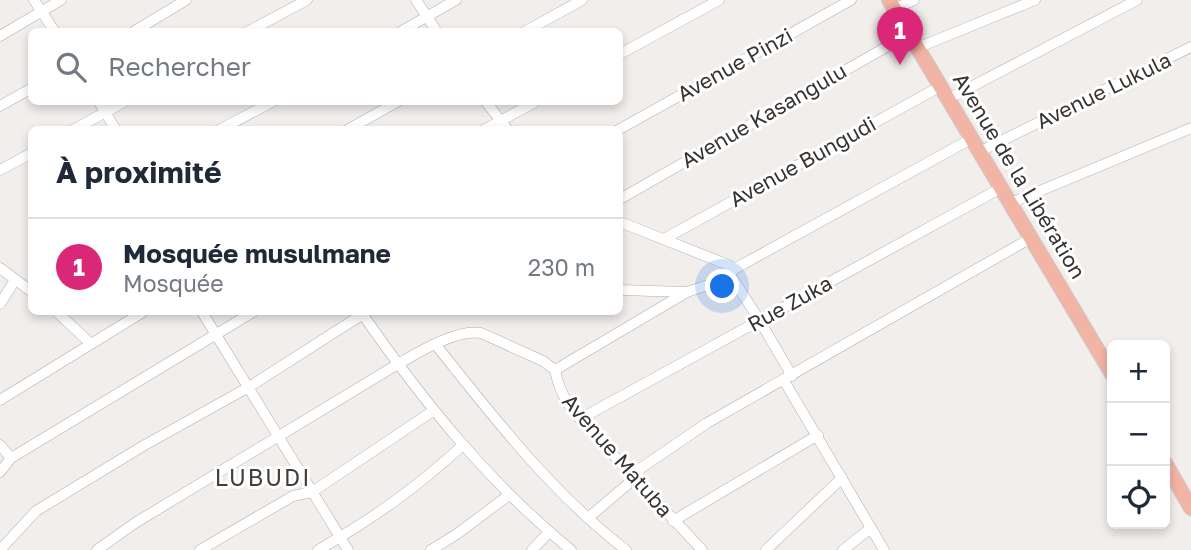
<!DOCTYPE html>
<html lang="fr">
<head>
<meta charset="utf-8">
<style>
  body { margin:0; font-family:"Golos Text",sans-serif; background:#f2f2f3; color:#1f2937 }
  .controls { position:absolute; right:21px; bottom:21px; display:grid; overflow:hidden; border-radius:10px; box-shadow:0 4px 10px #0003 }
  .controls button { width:63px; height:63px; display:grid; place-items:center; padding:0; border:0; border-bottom:2px solid #e0e1e3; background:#fff; color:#1f2937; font:35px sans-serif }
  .you { position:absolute; left:723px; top:287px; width:24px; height:24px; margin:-18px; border:5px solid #fff; border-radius:50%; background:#1a73e8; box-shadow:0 0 0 10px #1a73e833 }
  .badge { display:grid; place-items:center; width:46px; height:46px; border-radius:50%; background:#db2777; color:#fff; font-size:23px; font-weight:700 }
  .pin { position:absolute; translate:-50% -58px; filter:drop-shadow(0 2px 4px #0008) }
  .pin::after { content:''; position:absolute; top:37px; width:24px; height:21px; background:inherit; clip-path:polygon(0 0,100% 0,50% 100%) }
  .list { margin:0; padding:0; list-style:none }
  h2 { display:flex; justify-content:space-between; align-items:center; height:91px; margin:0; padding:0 28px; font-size:30px }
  h2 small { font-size:23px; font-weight:400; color:#747a83 }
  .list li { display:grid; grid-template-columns:46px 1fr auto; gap:21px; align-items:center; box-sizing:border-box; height:98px; padding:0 28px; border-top:2px solid #e0e1e3 }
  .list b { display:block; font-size:26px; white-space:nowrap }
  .list p { margin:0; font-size:23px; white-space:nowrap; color:#747a83 }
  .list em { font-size:23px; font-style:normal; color:#747a83 }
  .icon { flex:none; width:38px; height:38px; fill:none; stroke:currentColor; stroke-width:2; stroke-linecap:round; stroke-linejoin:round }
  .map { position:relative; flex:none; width:1191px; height:550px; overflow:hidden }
  .search { position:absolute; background:#fff; box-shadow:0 4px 10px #0003; left:28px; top:28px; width:595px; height:77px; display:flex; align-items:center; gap:18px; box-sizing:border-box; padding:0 24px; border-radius:10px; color:#747a83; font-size:26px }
  .panel { position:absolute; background:#fff; box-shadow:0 4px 10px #0003; left:28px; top:126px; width:595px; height:189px; border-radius:10px }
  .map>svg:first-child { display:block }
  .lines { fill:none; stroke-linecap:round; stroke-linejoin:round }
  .minor-casing { stroke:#b2aeac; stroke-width:11 }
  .highway-casing { stroke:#cbcaca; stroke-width:16 }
  .minor { stroke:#fff; stroke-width:10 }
  .highway { stroke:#f2b4a5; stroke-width:14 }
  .labels { text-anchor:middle; stroke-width:6; stroke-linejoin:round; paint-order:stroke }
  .street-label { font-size:21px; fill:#363433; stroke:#fff }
  .neighbourhood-label { font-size:23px; letter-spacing:2px; fill:#403d3b; stroke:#fff }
</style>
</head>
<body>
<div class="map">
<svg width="1191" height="550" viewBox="0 0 1191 550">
  <rect width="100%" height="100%" fill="#f2eeec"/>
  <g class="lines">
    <defs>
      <g id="minor">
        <polyline points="34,0 55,32"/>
        <polyline points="416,0 437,32"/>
        <polyline points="894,9 914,0"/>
        <polyline points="133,32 186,0"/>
        <polyline points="247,32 307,0"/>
        <polyline points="400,32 456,0"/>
        <polyline points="524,32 582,0"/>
        <polyline points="0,36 61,0"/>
        <polyline points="917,48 1035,0"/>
        <polyline points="620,54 719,0"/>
        <polyline points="948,99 1137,0"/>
        <polyline points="99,102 116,130"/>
        <polyline points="486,102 508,130"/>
        <polyline points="0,106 32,88"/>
        <polyline points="73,130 124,102"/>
        <polyline points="219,130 272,102"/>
        <polyline points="347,130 397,102"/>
        <polyline points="484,130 535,102"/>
        <polyline points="618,130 851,0"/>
        <polyline points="979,152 1191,47"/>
        <polyline points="0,170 32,153"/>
        <polyline points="620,199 909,34"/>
        <polyline points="1011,203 1191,128"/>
        <polyline points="620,222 736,268"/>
        <polyline points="664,239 941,86"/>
        <polyline points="0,268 32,292"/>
        <polyline points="729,273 760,321 792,376"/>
        <polyline points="620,290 686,292"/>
        <polyline points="0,304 15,280"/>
        <polyline points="57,312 90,343"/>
        <polyline points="202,312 348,550"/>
        <path d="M361,312C422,400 488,482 571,550"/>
        <path d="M436,345C493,417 553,494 626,550"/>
        <polyline points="555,370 687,292 717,282 736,268 971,139"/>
        <polyline points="783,379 884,550"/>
        <polyline points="0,400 143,312"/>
        <polyline points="580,419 1001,188"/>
        <polyline points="0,445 11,458"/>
        <polyline points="0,472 11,458 253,312"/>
        <polyline points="588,518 635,478 641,468 707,423 1031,238"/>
        <polyline points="673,521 818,435"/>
        <polyline points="0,550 36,511 143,446 249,387 363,314"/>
        <path d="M97,550L135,523L398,364C419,352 456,329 481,333L543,361L555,370C559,390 566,403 580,419L702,550"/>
        <polyline points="200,550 293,496 312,492 433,411"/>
        <path d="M318,550C374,518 416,488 463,445"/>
        <polyline points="431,550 457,534 509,495"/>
        <polyline points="532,550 549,532"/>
        <polyline points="766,550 842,478"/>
        <polyline points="843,550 871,528"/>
      </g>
      <g id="highway">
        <polyline points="889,0 1112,374"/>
        <polyline points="1165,463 1191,508"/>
      </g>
    </defs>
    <!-- minor casing -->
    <use href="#minor" class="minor-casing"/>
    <!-- highway casing -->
    <use href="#highway" class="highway-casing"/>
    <!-- minor -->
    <use href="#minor" class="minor"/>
    <!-- highway -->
    <use href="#highway" class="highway"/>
  </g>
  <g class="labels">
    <!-- street labels -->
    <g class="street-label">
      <text transform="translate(735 65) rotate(-29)" y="7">Avenue Pinzi</text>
      <text transform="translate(1104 91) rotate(-26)" y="7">Avenue Lukula</text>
      <text transform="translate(764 116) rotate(-30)" y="7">Avenue Kasangulu</text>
      <text transform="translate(803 162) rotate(-29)" y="7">Avenue Bungudi</text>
      <text transform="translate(1019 176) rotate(59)" y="7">Avenue de la Libération</text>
      <text transform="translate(790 304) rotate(-29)" y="7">Rue Zuka</text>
      <text transform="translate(617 456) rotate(49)" y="7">Avenue Matuba</text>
    </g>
    <!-- neighbourhood labels -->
    <g class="neighbourhood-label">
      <text x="263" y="486">LUBUDI</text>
    </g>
  </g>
</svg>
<div class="controls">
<button>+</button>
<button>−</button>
<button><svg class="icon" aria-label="locate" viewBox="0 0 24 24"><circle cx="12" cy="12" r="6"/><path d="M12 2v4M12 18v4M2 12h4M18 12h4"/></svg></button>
</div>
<div class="you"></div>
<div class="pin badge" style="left:900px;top:65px">1</div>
<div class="search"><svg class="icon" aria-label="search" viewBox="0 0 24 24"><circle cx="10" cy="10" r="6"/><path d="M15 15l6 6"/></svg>Rechercher</div>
<section class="panel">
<h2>À proximité<small></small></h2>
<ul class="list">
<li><span class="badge">1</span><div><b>Mosquée musulmane</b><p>Mosquée</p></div><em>230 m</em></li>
</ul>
</section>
</div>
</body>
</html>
